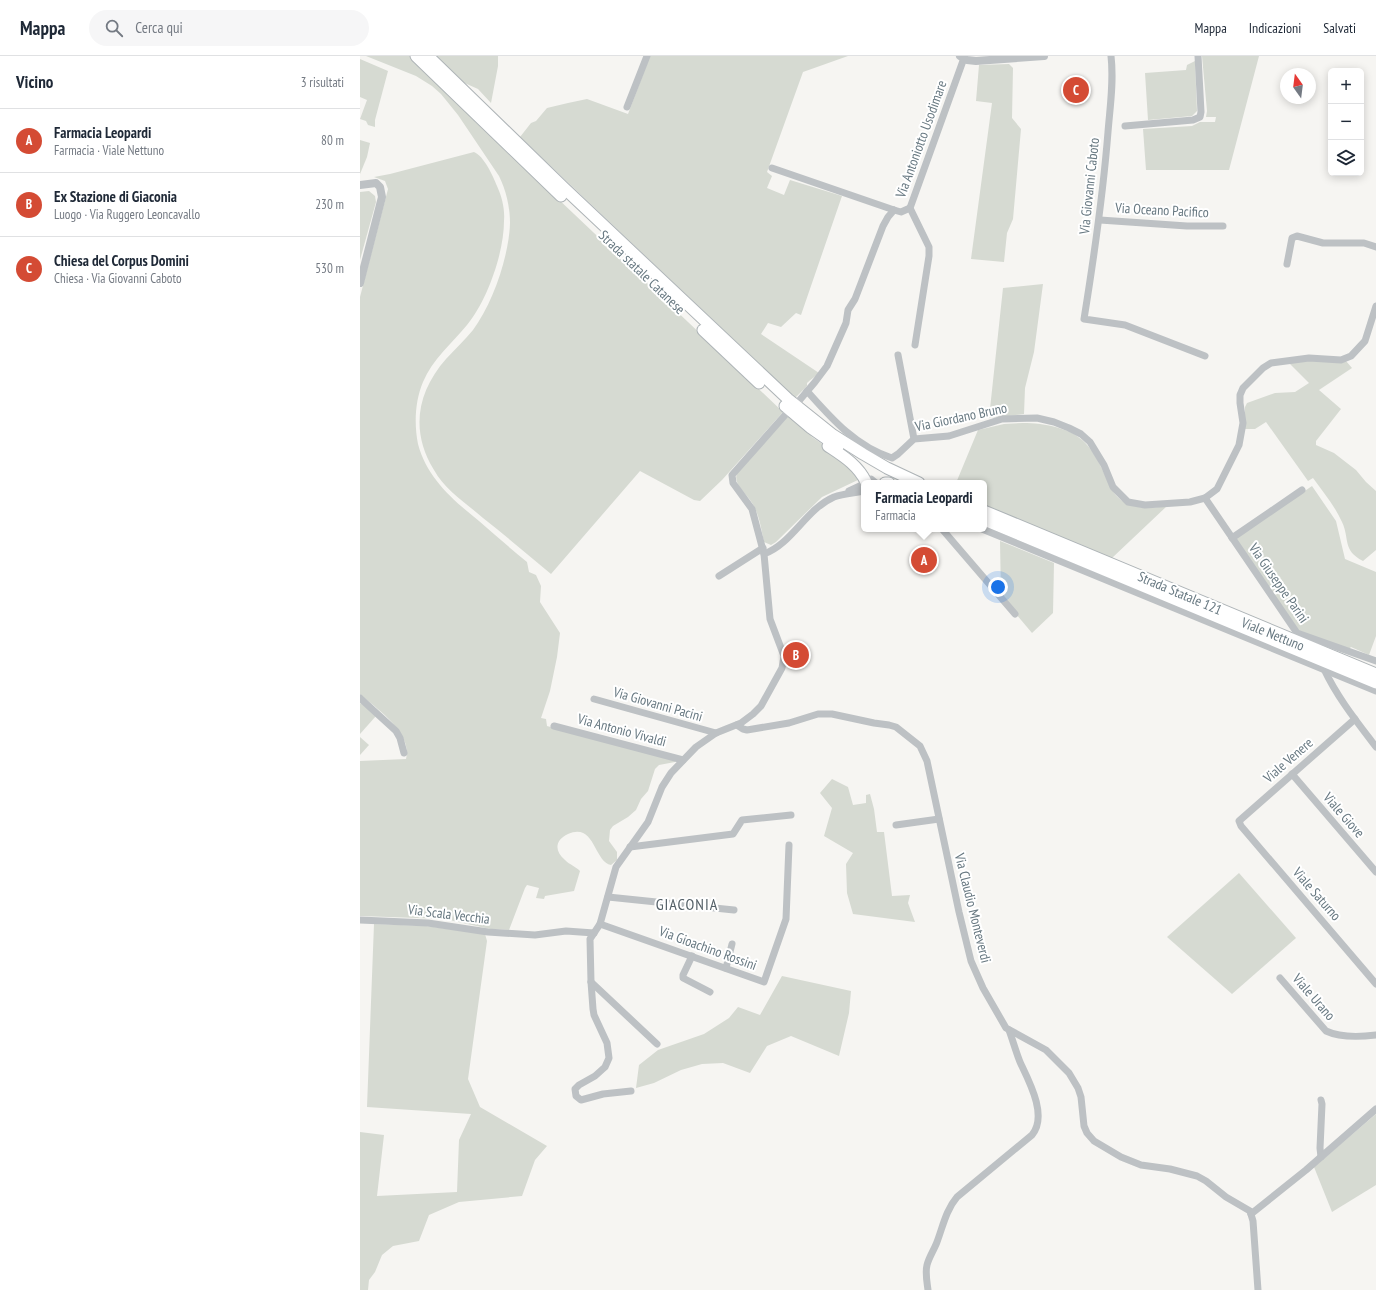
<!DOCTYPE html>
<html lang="it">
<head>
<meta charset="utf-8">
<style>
  body { margin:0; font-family:"PT Sans Narrow",sans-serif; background:#f6f6f7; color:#1f2937 }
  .controls { position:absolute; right:12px; top:12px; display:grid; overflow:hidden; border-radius:6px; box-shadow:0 2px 10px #0003 }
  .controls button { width:36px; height:36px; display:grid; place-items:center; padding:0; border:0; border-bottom:1px solid #e0e1e3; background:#fff; color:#1f2937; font:20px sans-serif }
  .compass { position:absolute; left:920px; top:12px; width:36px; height:36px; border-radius:50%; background:#fff; box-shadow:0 2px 10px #0003; rotate:346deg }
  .you { position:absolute; left:638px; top:531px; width:14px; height:14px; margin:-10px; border:3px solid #fff; border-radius:50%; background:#1a73e8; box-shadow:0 0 0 6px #1a73e833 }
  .badge { display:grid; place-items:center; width:26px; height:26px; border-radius:50%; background:#d44b34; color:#fff; font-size:13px; font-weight:700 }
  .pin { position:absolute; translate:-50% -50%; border:2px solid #fff; box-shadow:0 1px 4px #0006 }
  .popup { position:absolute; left:501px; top:424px; width:126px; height:52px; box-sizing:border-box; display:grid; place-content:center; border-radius:6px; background:#fff; filter:drop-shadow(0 1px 3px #0005); font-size:13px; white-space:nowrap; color:#747a83 }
  .popup b { font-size:15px; color:#1f2937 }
  .popup::after { content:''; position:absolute; left:50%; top:100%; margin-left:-8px; border:8px solid transparent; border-top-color:#fff }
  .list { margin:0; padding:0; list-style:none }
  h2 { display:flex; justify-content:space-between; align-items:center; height:52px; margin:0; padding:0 16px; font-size:17px }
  h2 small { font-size:13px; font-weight:400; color:#747a83 }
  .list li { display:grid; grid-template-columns:26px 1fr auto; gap:12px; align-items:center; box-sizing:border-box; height:64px; padding:0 16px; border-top:1px solid #e0e1e3 }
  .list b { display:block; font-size:15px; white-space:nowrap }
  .list p { margin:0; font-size:13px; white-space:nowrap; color:#747a83 }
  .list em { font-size:13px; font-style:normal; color:#747a83 }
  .icon { flex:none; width:22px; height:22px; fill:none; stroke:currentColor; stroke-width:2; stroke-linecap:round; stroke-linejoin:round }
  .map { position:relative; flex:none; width:1016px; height:1234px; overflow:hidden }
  header { display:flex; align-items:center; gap:24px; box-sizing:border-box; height:56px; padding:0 20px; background:#fff; border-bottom:1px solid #e0e1e3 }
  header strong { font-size:19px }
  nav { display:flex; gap:22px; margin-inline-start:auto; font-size:14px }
  .search { width:280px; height:36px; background:#f6f6f7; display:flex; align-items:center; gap:10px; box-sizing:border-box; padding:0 14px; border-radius:22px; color:#747a83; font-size:15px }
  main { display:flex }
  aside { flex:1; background:#fff }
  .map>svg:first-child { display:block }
  .green { fill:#d6dad2 }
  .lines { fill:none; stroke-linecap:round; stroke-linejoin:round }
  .primary-casing { stroke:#aeb4b7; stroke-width:13 }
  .minor { stroke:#bdc1c4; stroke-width:7 }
  .tertiary { stroke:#bdc1c4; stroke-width:8 }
  .primary { stroke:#fff; stroke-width:11 }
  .labels { text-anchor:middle; stroke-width:4; stroke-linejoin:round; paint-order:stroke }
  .street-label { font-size:14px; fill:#677881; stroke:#fff }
  .quarter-label { font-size:16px; letter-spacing:1px; fill:#546067; stroke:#fff }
</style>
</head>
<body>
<header>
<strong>Mappa</strong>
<div class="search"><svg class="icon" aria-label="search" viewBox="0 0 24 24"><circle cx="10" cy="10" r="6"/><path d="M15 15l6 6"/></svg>Cerca qui</div>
<nav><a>Mappa</a><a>Indicazioni</a><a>Salvati</a></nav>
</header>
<main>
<aside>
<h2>Vicino<small>3 risultati</small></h2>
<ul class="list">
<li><span class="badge">A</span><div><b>Farmacia Leopardi</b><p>Farmacia · Viale Nettuno</p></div><em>80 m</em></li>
<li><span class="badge">B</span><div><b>Ex Stazione di Giaconia</b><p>Luogo · Via Ruggero Leoncavallo</p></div><em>230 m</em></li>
<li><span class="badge">C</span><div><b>Chiesa del Corpus Domini</b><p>Chiesa · Via Giovanni Caboto</p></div><em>530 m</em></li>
</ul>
</aside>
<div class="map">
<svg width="1016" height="1234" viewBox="0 0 1016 1234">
  <rect width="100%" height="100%" fill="#f6f5f2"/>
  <!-- green -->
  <g class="green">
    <path d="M6,0H51L195,140L423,356L362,424L340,445L334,444L280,415L191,518C168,499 146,480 123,462C106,447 85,434 74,414C50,375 57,336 86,303C95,293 105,284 113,274C133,247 149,200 150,167C150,151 146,134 139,120L98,59L81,38L72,30L56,20Z"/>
    <polygon points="75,0 138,0 138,10 131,47 118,33 100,25"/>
    <path d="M290,0H488L443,16L407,116L412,120L407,132L424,139L430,124L482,140L441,259L436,257L421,271L408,267L401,278L459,317C455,321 451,323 447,327V330L435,342L160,81L171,67L176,65L187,52L208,47L227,43L268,58Z"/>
    <polygon points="842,0 899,0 869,114 786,114 783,73 832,70 840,66 855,66 856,61 846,61 847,55"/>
    <polygon points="0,3 28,15 15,64 15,71 8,69 6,65 0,63 7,44 0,41"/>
    <polygon points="835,5 837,55 832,60 788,64 785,17 826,14 827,9"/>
    <polygon points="649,8 653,12 652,62 661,73 653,163 647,177 644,206 611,203 632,47 616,45 619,9"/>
    <polygon points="0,84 10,87 7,101 0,118"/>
    <path d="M114,96C124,100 133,120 137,130C142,141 145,153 144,165C144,197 127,245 107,269C92,287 72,304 63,326C55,345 54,368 58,388C67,422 93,444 119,465C135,479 151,493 167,506L169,516L176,519L181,530L180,546L200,577L197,601L190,635L181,662L186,663L187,670L316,705L315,706L299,709L295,713L288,735L281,743L276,754L268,761L253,770L250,774L249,785L257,796V804L251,809C234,806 235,766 208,778C195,784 194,795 205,804C210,809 215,810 220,815L214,835L185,840L184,843L176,842L179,832L167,829L165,832L149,874L130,873L85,863L0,860V705L46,703C53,677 17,653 0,638V241L28,133L25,125L14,121L30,118Z"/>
    <polygon points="9,135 15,140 16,146 0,204 0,136"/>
    <polygon points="683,228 674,296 665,332 664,358 629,362 643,232"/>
    <path d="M948,305H986L992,312L959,334L981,353L956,385V389L974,397L996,414L1006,426L1016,435V494L1003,505C982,494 990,483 982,466C975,450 963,436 953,422L948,425L906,366L895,373H885V351L887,347L915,337L935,336L949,327L928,306Z"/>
    <path d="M428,360L445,371L452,381L487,405L500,423L462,441L416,486L411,489L404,486C401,472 399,456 390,444C385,436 373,428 377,417Z"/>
    <path d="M663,367C684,367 714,372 728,390C733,396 738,404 741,411C751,430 753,447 779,451C788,453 798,451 807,450L752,502L624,450V427H596L618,374L644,368Z"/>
    <polygon points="952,430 976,465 985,503 1016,516 1016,580 1009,599 991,591 989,593 940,576 876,484 878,481"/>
    <polygon points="640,485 694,507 693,557 672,577 641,540"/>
    <polygon points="1,647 16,660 0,678 0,648"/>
    <polygon points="0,681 9,689 0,699"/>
    <polygon points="472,723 488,731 493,749 506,747 506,739 510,738 514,753 517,776 524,776 532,840 550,839 548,847 555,866 493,858 487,837 486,808 493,797 464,780 472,752 460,737"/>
    <polygon points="879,817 936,882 872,938 807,881"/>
    <polygon points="14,868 66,870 125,878 127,885 108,1023 120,1051 187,1090 175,1104 162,1140 99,1146 69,1159 59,1185 33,1190 22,1199 15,1216 9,1224 8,1234 0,1234 0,1076 24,1079 17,1140 97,1136 99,1084 111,1058 7,1051"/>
    <polygon points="422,920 491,935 489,957 479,1000 431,980 407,990 390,1017 363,1007 342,1008 321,1014 294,1027 276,1032 279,1009 298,994 344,978 369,962 378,951 400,959"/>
    <polygon points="1016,1058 1016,1129 972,1156 954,1111"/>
  </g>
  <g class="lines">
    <defs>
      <g id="primary">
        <polyline points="56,0 201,140"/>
        <polyline points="68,0 204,132 428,343 473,379 503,398 527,412 559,427"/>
        <polyline points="343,274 399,327"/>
        <polyline points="425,350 451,372 478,391"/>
        <path d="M468,390C483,400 498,409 506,426"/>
        <polyline points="525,427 529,427"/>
        <polyline points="624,455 1016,618"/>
        <polyline points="624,464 1016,627"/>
      </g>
    </defs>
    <!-- primary casing -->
    <use href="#primary" class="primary-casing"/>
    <!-- minor -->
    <g class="minor">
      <path d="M751,0C754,25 750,51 748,76C743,139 734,201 724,263L765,269L845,300"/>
      <polyline points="267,51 287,0"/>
      <polyline points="765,70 833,64 840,61 841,56 838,0"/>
      <polyline points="412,112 534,154 541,156 550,152"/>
      <polyline points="740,164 827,170 863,170"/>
      <polyline points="927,208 932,182 937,180 963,187 1004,187 1016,191"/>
      <polyline points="555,289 569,200 569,191 550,152 604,2"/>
      <polyline points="538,299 554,383"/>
      <path d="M447,335C471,362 496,391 532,402L538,398L554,383L589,380L642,363L677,362L694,366L709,372L721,378L730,386L744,409L753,431L768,446L785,449L830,446L845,442L857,433L879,389L883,367L880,347V339L883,332L903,312L911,307L949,302L981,304L991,300L1005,285L1016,250"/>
      <polyline points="438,346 455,326 467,310 486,267 488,254 495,243 523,170 528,161 534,154"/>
      <polyline points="506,427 508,424 511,423 516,427"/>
      <polyline points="489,435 504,428"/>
      <polyline points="845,442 937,577 1016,605"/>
      <polyline points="582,473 655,558"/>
      <polyline points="622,473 1016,635"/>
      <polyline points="872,482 942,434"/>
      <polyline points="404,498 392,453 373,427 372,419 426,358"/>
      <polyline points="359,520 403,492"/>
      <path d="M964,613C977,641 997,666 1016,691"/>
      <polyline points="0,642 36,675 40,682 44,697"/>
      <polyline points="234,643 356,677"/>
      <polyline points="995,663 879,765 881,770 1016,928"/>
      <polyline points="377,669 383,673 387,674 429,667 458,658 472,658 514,667 529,669 536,671 560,690 567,705 599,856 611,905 623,932 646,972 686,994 709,1017 718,1032 721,1041 724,1070 727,1077 734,1085 761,1101 781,1109 810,1113 837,1120 846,1125 866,1141 890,1155 893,1165 898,1234"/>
      <polyline points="194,670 323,704"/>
      <polyline points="932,718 1016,816"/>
      <polyline points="536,769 579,763"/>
      <polyline points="270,791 373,778 382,764 431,759"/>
      <polyline points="248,841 374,854"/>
      <polyline points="0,864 68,867 128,876 175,879 206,875 234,877"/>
      <polyline points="240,868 404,926 426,863 429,789"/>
      <polyline points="332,900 323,919 323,922 350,936"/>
      <polyline points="366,912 372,888"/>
      <path d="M920,922L966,975C981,982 1000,981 1016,979"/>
      <polyline points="231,926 297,988"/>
      <path d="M271,1035L243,1038L221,1044L216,1040L215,1033L219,1029L235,1020L245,1011L249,1002L247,987L234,959L233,953L231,926L230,883L240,868L256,811L288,766L302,731L311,717L336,691L356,677L381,667L393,658L401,650L422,612L424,600L410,563L404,498C432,488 446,453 474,441C483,438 494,437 504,435"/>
      <polyline points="961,1044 962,1048 960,1092 961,1101"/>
      <polyline points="891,1158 946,1114 1016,1053"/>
      <path d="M568,1234C567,1226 565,1217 567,1209C569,1201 574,1194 577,1186C583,1170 586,1154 597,1141L672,1079C688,1060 669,1025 660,1006C656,996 653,985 649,974"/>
    </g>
    <!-- tertiary -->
    <g class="tertiary">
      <polyline points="600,0 607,4 616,5 684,0"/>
      <polyline points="0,129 16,127 20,131 22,141 0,227"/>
    </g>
    <!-- primary -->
    <use href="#primary" class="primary"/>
  </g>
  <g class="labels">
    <!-- street labels -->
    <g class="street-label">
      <text transform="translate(561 83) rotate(-70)" y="5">Via Antoniotto Usodimare</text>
      <text transform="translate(729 130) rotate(-84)" y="5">Via Giovanni Caboto</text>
      <text transform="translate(802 154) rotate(3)" y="5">Via Oceano Pacifico</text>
      <text transform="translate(282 216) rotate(44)" y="5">Strada statale Catanese</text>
      <text transform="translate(601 361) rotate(-12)" y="5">Via Giordano Bruno</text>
      <text transform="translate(919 527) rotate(55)" y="5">Via Giuseppe Parini</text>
      <text transform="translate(820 537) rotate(23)" y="5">Strada Statale 121</text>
      <text transform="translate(913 578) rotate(22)" y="5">Viale Nettuno</text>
      <text transform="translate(298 648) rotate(16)" y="5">Via Giovanni Pacini</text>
      <text transform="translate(262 674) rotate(15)" y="5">Via Antonio Vivaldi</text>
      <text transform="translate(928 704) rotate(-41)" y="5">Viale Venere</text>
      <text transform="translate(984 759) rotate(49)" y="5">Viale Giove</text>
      <text transform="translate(957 838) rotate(49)" y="5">Viale Saturno</text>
      <text transform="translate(613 852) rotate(76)" y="5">Via Claudio Monteverdi</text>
      <text transform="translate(89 858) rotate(7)" y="5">Via Scala Vecchia</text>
      <text transform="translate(348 892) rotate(20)" y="5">Via Gioachino Rossini</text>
      <text transform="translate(954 941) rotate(49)" y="5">Viale Urano</text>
    </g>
    <!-- quarter labels -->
    <g class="quarter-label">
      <text x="327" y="854">GIACONIA</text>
    </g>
  </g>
</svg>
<div class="controls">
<button>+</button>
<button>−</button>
<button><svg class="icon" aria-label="layers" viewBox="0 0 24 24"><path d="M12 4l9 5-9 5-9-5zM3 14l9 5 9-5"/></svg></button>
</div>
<svg class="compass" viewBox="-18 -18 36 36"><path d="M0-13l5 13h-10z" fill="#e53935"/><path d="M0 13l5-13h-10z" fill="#747a83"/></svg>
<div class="you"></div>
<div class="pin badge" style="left:564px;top:504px">A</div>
<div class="popup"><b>Farmacia Leopardi</b>Farmacia</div>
<div class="pin badge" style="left:436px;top:599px">B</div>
<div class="pin badge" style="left:716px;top:34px">C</div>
</div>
</main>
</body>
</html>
